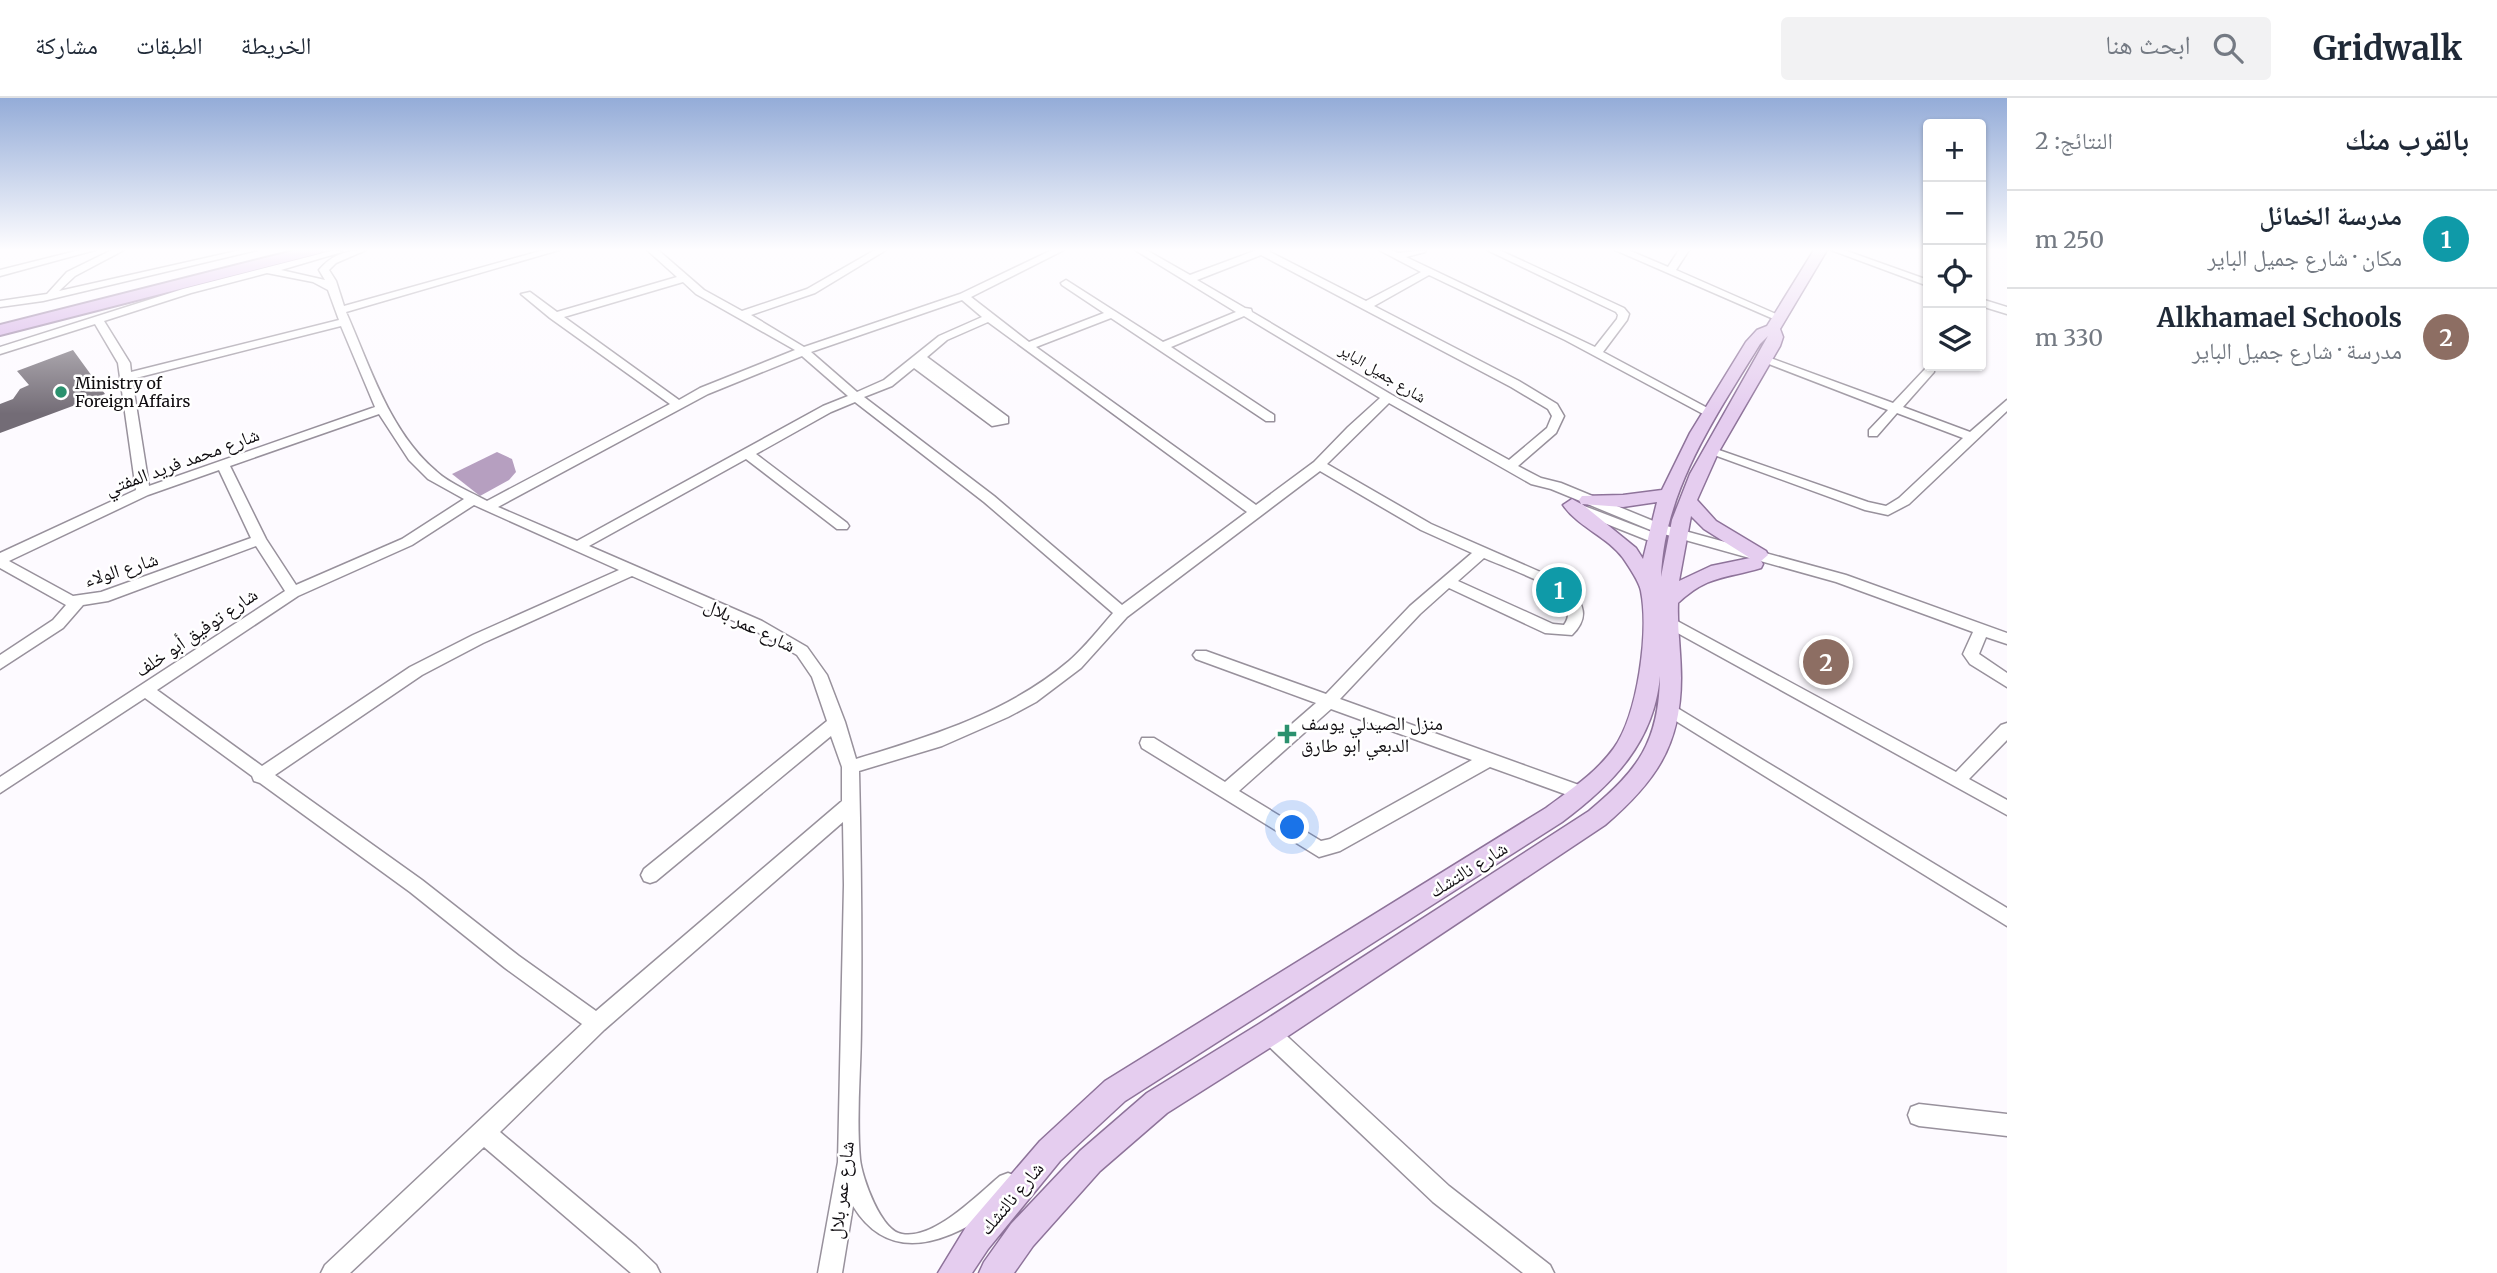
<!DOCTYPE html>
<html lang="ar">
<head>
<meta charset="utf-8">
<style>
  body { margin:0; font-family:Merriweather,"Noto Naskh Arabic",serif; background:#f2f2f3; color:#1f2937; direction:rtl }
  .controls { position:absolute; right:21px; top:21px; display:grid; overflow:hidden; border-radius:7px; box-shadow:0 2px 5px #0004 }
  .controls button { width:63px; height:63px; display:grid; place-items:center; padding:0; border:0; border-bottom:2px solid #e0e1e3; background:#fff; color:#1f2937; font:35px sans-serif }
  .you { position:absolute; left:1293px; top:730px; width:24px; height:24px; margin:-18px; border:5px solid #fff; border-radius:50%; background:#1a73e8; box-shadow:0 0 0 10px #1a73e833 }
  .badge { display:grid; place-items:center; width:46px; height:46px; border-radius:50%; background:#0b8043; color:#fff; font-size:23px; font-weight:700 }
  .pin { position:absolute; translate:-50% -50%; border:4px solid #fff; box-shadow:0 2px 7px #0006 }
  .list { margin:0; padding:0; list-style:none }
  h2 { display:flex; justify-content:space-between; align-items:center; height:91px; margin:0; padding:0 28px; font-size:30px }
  h2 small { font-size:23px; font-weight:400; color:#747a83 }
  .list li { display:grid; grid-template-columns:46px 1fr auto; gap:21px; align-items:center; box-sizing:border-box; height:98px; padding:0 28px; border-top:2px solid #e0e1e3 }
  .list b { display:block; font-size:26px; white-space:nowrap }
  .list p { margin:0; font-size:23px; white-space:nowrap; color:#747a83 }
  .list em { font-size:23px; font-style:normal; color:#747a83 }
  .icon { flex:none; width:38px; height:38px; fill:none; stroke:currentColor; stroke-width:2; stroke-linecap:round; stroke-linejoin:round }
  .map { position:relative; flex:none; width:2007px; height:1175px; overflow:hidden; direction:ltr }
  header { display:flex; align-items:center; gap:42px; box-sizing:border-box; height:98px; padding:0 35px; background:#fff; border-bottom:2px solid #e0e1e3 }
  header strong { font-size:33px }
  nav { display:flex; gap:38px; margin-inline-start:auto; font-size:24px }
  .search { width:490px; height:63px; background:#f2f2f3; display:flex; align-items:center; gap:18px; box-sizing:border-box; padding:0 24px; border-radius:7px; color:#747a83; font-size:26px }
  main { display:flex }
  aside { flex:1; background:#fff }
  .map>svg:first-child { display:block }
  .water { fill:#b69fc0 }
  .building { fill:#736c76 }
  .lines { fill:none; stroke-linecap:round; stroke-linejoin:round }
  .minor-casing { stroke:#98919c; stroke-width:3 }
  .major-casing { stroke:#8e739a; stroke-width:3 }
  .highway-casing { stroke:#8e739a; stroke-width:4 }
  .minor { fill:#fff; fill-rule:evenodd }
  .major { fill:#e5cdef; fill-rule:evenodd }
  .highway { fill:#d3abe5; fill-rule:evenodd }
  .poi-dot { fill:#2b916e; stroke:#fff; stroke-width:2.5 }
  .labels { text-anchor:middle; stroke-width:5; stroke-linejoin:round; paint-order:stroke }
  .far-street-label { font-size:16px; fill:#0f0c10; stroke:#fff }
  .far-poi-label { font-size:16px; fill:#0f0c10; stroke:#fff; text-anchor:start }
  .street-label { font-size:19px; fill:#0f0c10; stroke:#fff }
  .poi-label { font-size:19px; fill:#0f0c10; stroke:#fff; text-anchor:start }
</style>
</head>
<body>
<header>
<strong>Gridwalk</strong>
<div class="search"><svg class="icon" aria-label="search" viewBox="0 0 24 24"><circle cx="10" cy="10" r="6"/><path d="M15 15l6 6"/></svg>ابحث هنا</div>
<nav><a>الخريطة</a><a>الطبقات</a><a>مشاركة</a></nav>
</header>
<main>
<aside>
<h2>بالقرب منك<small>النتائج: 2</small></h2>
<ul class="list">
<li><span class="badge" style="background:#0f9aa8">1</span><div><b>مدرسة الخمائل</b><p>مكان · شارع جميل الباير</p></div><em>250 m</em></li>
<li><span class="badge" style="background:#8d6e63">2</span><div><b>Alkhamael Schools</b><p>مدرسة · شارع جميل الباير</p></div><em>330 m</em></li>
</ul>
</aside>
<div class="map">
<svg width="2007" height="1175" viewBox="0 0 2007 1175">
  <rect width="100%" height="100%" fill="#fdfaff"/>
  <!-- water -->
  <polygon class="water" points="497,354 512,361 516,374 509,382 480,398 452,376"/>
  <!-- building -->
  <polygon class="building" points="73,252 105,296 0,335 0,306 13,301 20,291 29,287 17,273"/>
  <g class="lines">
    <defs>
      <g id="minor">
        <polygon points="80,152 95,152 0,178 0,172"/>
        <polygon points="112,152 124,152 75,178 59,193 241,152 257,152 43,203 0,209 0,203 47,196 67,174"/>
        <path d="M335,152L342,154L281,172L325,182L319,172C331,157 347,152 366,152L336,165L329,172L336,183L344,208L544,152H559L346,214C370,268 389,333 436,373C450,386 471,394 487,403L670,306L550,220L521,196L530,194L557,214L677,179L647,152H658L704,192L742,213L807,191L875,152H886L815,195L751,217L804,249L960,196L1052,152H1064L971,199L1029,244L1104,215L1062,187L1061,185L1066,182L1163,244L1236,214L1135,152H1146L1190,177L1257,152H1271L1270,154L1366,203L1421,174L1379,152H1391L1398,155L1426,152L1425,154L1406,159L1595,249L1617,221L1618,217L1616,214L1487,152H1499L1624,210L1629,216L1627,222L1603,254L1715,314L1709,318L1705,317L1565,242L1429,177L1374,208L1519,283L1557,306L1564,318L1556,335L1518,368L1541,380L1561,385L1663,427L1846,477L2007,535V546L1986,539L1979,556L2007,575V589L1970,566L1963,556L1973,534L1836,484L1653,433L1551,391L1531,386L1389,305L1327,366L1431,426L1570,487C1582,506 1591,518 1572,537L1545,535L1449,490L1420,516L1340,601L1590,691L1593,696L1590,701L1584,703L1490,669L1340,753L1319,759L1142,650L1140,645L1142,640H1154L1225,684L1316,605L1196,561L1193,557L1196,553H1206L1326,596L1410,508L1472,455L1421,432L1320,373L1127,519L1081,570L1036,604L1008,619L942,648L859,673C861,758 862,843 861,928C861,972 856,1017 860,1061C862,1080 881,1133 902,1136C934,1142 977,1097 1000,1078L1008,1075L1016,1078L1019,1086L1016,1094C963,1139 894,1175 853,1108L842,1175H818L838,1064L844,787L843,724L604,932L500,1034L636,1148L656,1167L660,1175H631L484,1049L350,1175H321L325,1167L582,926L505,870L410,794L260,685L254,683L252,678L145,600L0,695V679L285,493L256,448L108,503L83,507L63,530L0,571V557L53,522L66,507L0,470V455L136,392L118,265L95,226L0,256V249L183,191ZM1261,157L1511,289L1548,311L1552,318L1547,330L1509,362L1392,297L1252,214L1251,211L1245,210L1197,182ZM267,175L313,184L328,192L339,222L131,274L130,265L104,223L191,195ZM683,184L696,196L795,252L700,290L679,302L564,219ZM962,202L982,219L939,238L884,282L857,294L811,254ZM1244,218L1380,300L1348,329L1314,364L1256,407L1036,249L1111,220L1266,323H1274V317L1171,249ZM988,224L1247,414L1122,507L994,398L864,299L892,288L914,270L992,328L1008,325V319L927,259L947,242ZM341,228L375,309L149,388L132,281ZM802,258L848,298L823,308L577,443L498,409L708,296ZM855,304L984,404L1113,515C1099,531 1085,549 1069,563C1008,615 931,638 856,661L845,624L827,577L807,549L762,523L589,448L746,361L837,431H847L849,428L847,425L756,356L831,314ZM379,316L409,362L428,381L464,401L402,441L296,487L266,441L230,368ZM219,372L251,440L101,494L73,498L9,463L148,397ZM474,407L619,472L473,537L410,569L262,668L157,592L298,498L412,447ZM1484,460C1500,467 1552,486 1561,496C1569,505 1571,518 1564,527L1553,526L1458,483ZM632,478L752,531L797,557L812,579L827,623L644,771L641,777L644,783L650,785L656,783L831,638L842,669V703L596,913L519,858L422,782L275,677L422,577L483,545ZM1331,611L1472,662L1330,741L1321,743L1239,693Z"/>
        <polygon points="1615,152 1628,152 1668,169 1679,152 1689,152 1676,172 1785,220 1776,222"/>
        <polygon points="1831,152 1844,152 1928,182 1928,188"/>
        <polygon points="1981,201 2007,209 2007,216 1981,208"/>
        <polygon points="1765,258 1893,305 1926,270 1934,270 1934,274 1903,309 1970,334 2007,302 2007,313 1909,406 1888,417 1865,412 1706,354 1712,350 1716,351 1868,404 1886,408 1899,400 1963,340 1897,315 1877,338 1869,338 1869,332 1888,312 1761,263 1759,261"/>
        <polygon points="1579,406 1657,436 1659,439 1657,442 1647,442 1574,413 1572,410"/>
        <polygon points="1668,518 1956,674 2001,627 2007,625 2007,642 1969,681 2007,702 2007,717 1663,527 1661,523 1663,519"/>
        <polygon points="1669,605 2007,810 2007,828 1663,615 1661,611 1663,607"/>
        <polygon points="1269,925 1276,928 1449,1088 1550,1167 1554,1175 1523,1175 1433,1104 1262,942 1259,935 1262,928"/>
        <polygon points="1919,1006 2007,1016 2007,1038 1919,1028 1911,1025 1908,1017 1911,1009"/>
      </g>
      <path id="major" d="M1814,152H1827L1780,231L1783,239L1780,248L1718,355L1697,402L1716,423L1766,453L1768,457L1761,463L1763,466L1761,470C1724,481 1708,477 1678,505C1677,530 1681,555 1681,580C1681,648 1655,684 1605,727L1279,944L1167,1015L1100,1073L1033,1148L1014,1175H979L984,1164L1011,1126L1080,1053L1147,995L1259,926L1589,713C1638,672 1659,644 1660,578C1654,644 1613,686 1562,724L1125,1003L1060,1063L988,1151L972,1175H938L966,1129L1040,1043L1105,983L1546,710C1570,692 1596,675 1614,650C1638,616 1649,534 1641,493C1639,483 1629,469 1623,460C1608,439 1578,429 1563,407L1572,401L1581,406L1579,402L1582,398L1623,397L1662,392L1690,335L1746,244L1757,232L1767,228ZM1768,238L1690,376L1672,422L1661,479C1664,392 1716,318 1760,246ZM1657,404L1643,461L1636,450L1582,406L1623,409ZM1691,418L1704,431L1750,460L1711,468L1679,483Z"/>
      <polygon id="highway" points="297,152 322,152 320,155 0,237 0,227"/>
    </defs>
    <!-- minor casing -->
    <use href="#minor" class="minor-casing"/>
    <!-- major casing -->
    <use href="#major" class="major-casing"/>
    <!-- highway casing -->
    <use href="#highway" class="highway-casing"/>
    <!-- minor -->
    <use href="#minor" class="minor"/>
    <!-- major -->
    <use href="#major" class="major"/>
    <!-- highway -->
    <use href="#highway" class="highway"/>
  </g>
  <!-- sky -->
  <linearGradient id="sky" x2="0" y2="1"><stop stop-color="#94acd8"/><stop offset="0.48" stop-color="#fefdff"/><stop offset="1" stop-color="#fefdff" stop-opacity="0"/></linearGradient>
  <rect width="2007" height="316" fill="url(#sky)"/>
  <!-- markers -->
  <g class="poi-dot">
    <circle cx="61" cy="294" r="7"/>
    <path d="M1283.5 625.5h7v7h7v7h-7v7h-7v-7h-7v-7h7z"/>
  </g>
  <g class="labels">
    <!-- far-street labels -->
    <g class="far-street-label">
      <text transform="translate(1383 275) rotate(31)" y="6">شارع جميل الباير</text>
    </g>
    <!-- far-poi labels -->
    <g class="far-poi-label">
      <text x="75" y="291">Ministry of<tspan x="75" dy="18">Foreign Affairs</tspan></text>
    </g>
    <!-- street labels -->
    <g class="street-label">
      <text transform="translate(182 363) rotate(-20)" y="7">شارع محمد فريد المفتي</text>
      <text transform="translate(121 471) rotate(-17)" y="7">شارع الولاء</text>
      <text transform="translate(750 527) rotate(26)" y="7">شارع عمر بلال</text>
      <text transform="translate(196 534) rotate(-34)" y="7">شارع توفيق أبو خلف</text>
      <text transform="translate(1468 771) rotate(-32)" y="7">شارع نالتشك</text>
      <text transform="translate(841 1092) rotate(-83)" y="7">شارع عمر بلال</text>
      <text transform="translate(1011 1100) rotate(-50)" y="7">شارع نالتشك</text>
    </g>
    <!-- poi labels -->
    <g class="poi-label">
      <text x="1301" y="632">منزل الصيدلي يوسف<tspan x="1301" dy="22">الدبعي ابو طارق</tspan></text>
    </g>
  </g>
</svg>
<div class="controls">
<button>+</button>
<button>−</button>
<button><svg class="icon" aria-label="locate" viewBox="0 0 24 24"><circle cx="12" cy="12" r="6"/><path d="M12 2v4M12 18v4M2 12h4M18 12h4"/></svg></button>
<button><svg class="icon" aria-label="layers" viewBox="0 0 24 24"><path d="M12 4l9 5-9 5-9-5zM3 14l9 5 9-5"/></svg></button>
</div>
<div class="you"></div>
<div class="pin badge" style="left:1559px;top:492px;background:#0f9aa8">1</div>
<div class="pin badge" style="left:1826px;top:564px;background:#8d6e63">2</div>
</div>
</main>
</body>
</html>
